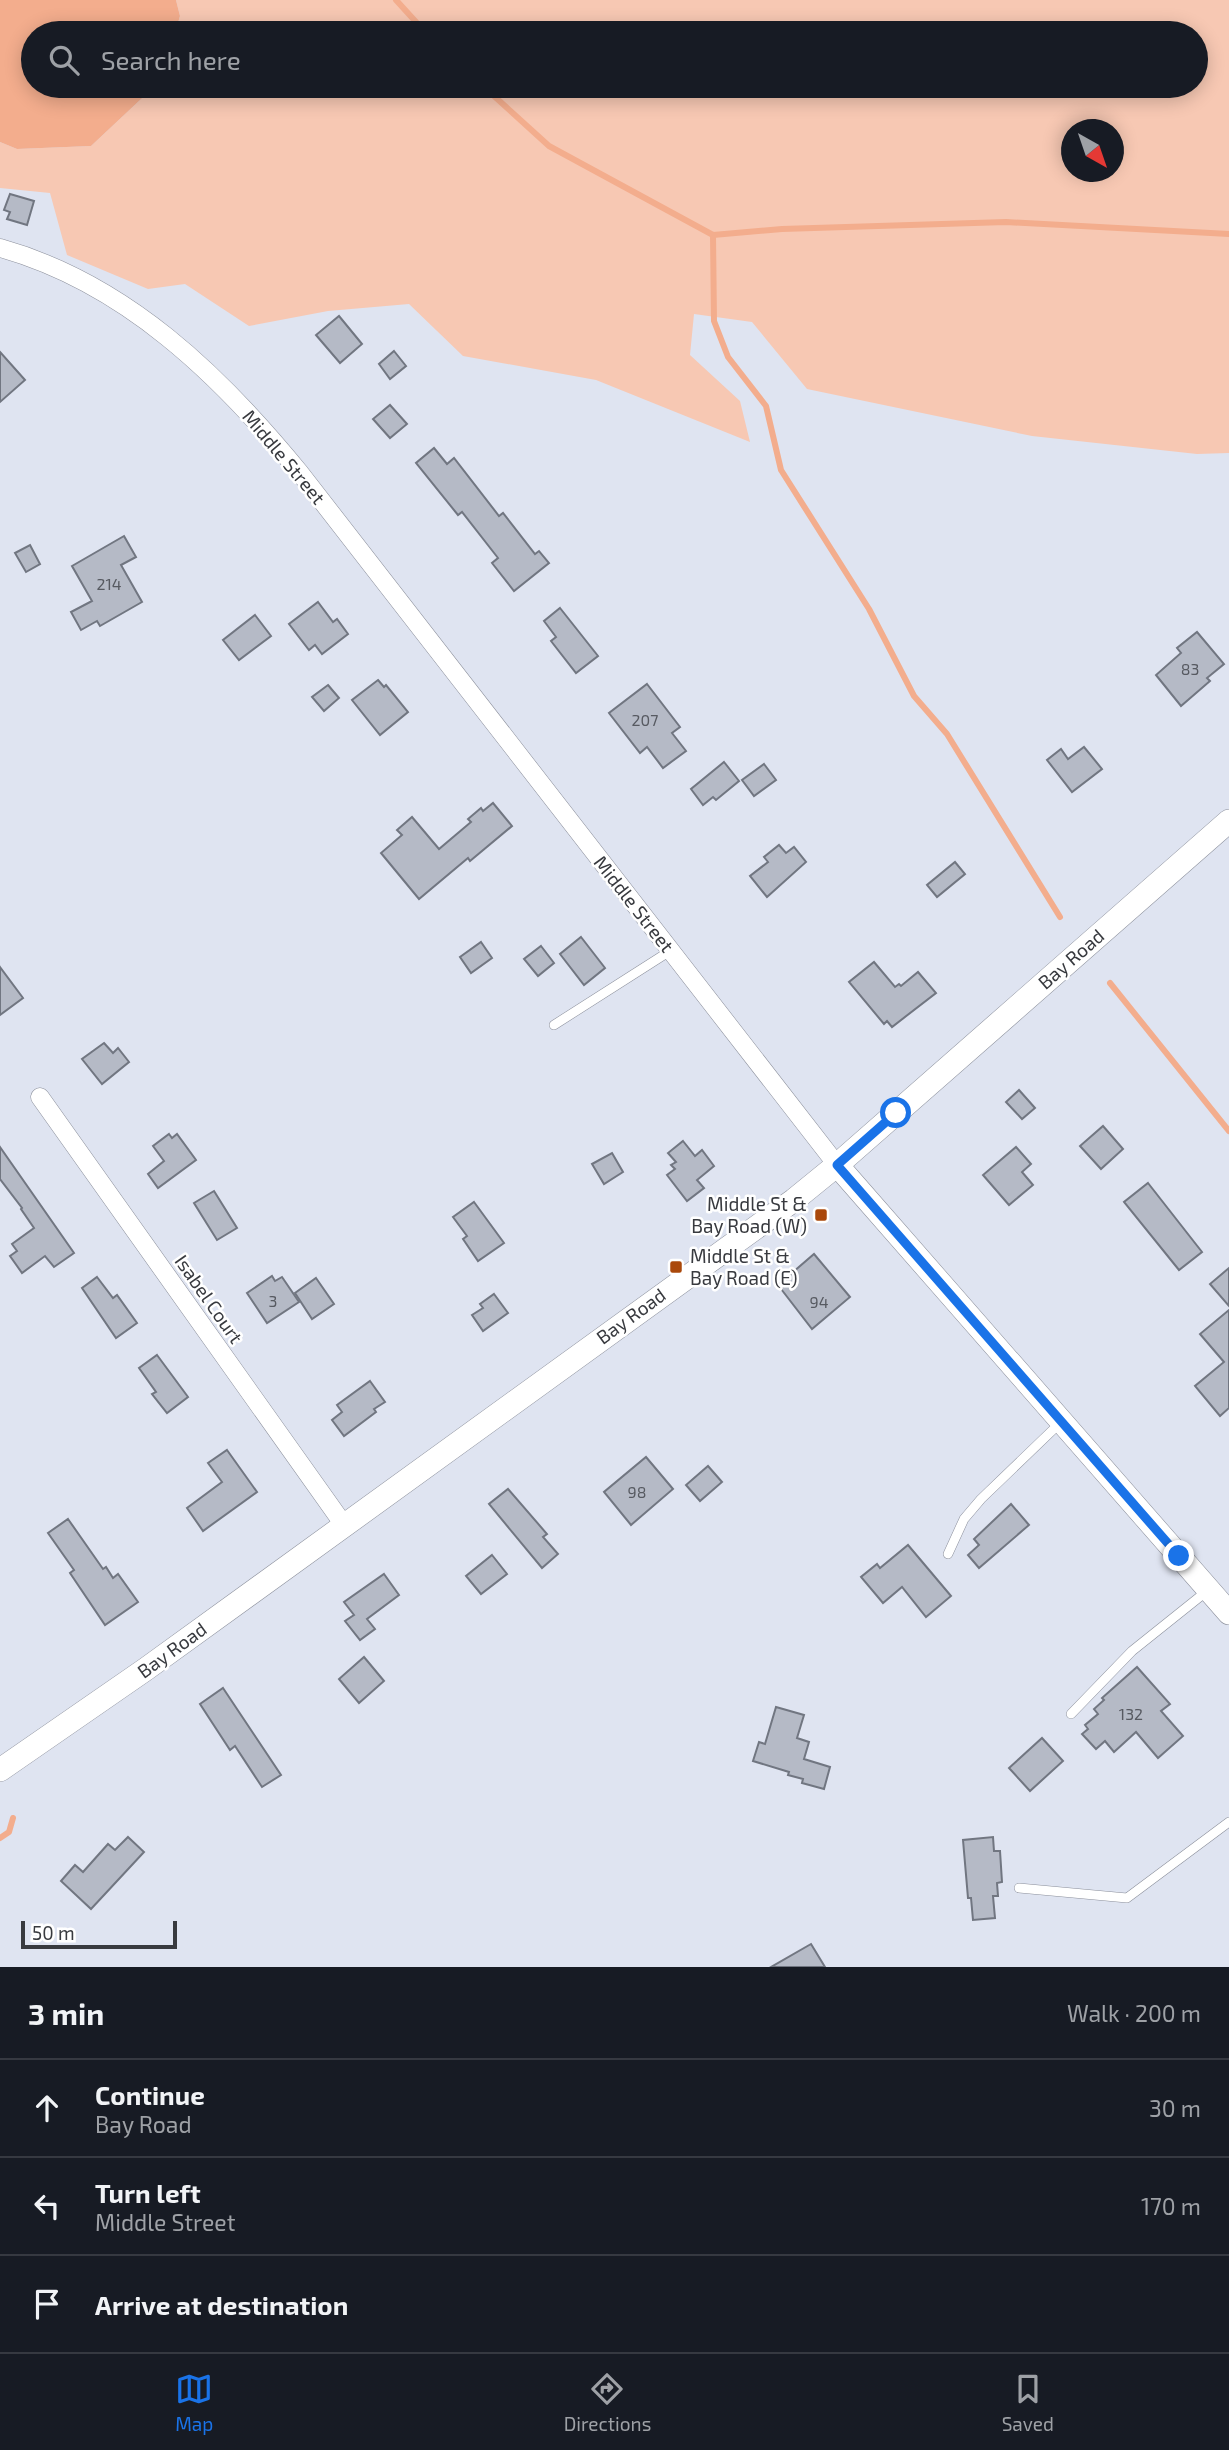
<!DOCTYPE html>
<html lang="en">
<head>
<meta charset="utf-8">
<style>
  body { margin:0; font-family:"Exo 2",sans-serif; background:#242831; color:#f1f3f6 }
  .compass { position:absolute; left:1061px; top:119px; width:63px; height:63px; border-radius:50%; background:#171b24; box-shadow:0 4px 18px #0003; rotate:140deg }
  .scale { position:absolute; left:21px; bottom:18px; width:156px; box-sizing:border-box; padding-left:7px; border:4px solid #383a3f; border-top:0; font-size:19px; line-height:24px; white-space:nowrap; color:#383a3f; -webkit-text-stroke:5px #fff; paint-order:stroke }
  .stop { position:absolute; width:21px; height:21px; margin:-16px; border:5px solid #1a73e8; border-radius:50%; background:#fff }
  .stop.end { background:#1a73e8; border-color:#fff; box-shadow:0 2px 7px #0008 }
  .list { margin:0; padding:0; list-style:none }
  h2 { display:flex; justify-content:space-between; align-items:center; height:91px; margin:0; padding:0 28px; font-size:30px }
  h2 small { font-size:23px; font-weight:400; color:#9ea1a6 }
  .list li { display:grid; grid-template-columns:46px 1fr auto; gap:21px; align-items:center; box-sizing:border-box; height:98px; padding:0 28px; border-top:2px solid #363941 }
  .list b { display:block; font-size:26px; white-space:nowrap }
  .list p { margin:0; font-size:23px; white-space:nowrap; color:#9ea1a6 }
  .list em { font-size:23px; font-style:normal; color:#9ea1a6 }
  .icon { flex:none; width:38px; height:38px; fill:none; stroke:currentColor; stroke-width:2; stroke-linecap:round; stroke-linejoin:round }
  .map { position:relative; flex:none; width:1229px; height:1967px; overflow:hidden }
  .search { position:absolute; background:#171b24; box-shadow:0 4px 18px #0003; left:21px; right:21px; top:21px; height:77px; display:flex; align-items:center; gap:18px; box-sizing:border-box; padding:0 24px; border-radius:38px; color:#9ea1a6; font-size:26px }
  .sheet { height:385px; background:#171b24 }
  nav { display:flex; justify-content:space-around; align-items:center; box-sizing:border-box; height:98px; border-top:2px solid #363941; background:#171b24; font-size:19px; color:#9ea1a6 }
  nav a { display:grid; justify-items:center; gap:4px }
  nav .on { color:#1a73e8 }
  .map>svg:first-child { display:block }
  .green { fill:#f7c8b3; fill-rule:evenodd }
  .water { fill:#f3ad8d }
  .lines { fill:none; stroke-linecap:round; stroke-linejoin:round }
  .stream { stroke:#f3ad8d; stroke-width:6 }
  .building { fill:#b5bac6; stroke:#717681; stroke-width:2 }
  .service-casing { stroke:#8b8f9b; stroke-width:10 }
  .minor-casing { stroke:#8b8f9b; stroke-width:19 }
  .secondary-casing { stroke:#8b8f9b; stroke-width:24 }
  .service { stroke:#fff; stroke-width:9 }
  .minor { stroke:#fff; stroke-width:18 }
  .secondary { stroke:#fff; stroke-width:23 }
  .route { stroke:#1a73e8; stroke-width:9 }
  .poi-dot { fill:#aa480b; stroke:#fff; stroke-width:2.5 }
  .labels { text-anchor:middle; stroke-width:5; stroke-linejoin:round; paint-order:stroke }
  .number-label { font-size:16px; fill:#575a61 }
  .street-label { font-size:19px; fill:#383a3f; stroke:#fff }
  .poi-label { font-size:19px; fill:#383a3f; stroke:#fff; text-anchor:end }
</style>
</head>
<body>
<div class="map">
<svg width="1229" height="1967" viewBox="0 0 1229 1967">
  <rect width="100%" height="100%" fill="#dfe4f1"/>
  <!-- green -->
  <path class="green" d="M176,0H1229V453L1197,454L1032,436L807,389L752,322L694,314L690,355L740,401L750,442L596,380L463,356L409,304L328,311L249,326L185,284L148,289L67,255L50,193L0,188V142L17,149L91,146L155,86H1196V33H175L180,16ZM1072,130H1114V172H1072Z"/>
  <!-- water -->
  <polygon class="water" points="0,0 176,0 180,16 175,33 33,33 33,86 155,86 91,146 17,149 0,142"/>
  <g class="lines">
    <!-- stream -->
    <g class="stream">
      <polyline points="396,0 426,33"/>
      <polyline points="483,86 549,146 713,235 782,229 1006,222 1229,234"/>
      <polyline points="713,235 714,321 728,357 766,406 781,470 869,609 914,696 947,734 1060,917"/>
      <polyline points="1110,983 1229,1131"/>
      <polyline points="0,1838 9,1832 13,1818"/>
    </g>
  </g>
  <!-- building -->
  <g class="building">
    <polygon points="10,194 34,201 27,225 7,219 10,212 4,210"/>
    <polygon points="339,316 362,344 340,363 316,335"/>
    <polygon points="394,351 406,366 390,379 379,364"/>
    <polygon points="0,352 25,380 0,402"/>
    <polygon points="390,405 407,424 390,438 373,419"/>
    <polygon points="434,448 447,464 454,458 499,516 503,513 535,554 539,551 549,563 514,591 492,563 498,558 462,512 458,515 416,463"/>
    <polygon points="124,536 136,557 121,565 142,602 100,626 97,621 81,630 71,612 92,601 72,566"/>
    <polygon points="30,545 40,564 26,572 15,553"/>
    <polygon points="318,602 333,622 337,619 348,634 322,654 315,645 309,650 289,624"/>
    <polygon points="560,608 598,656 576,673 551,641 556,637 544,621"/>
    <polygon points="255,615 271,636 239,660 223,640"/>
    <polygon points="1197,632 1224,664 1207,678 1210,681 1181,706 1156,675 1181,653 1177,648"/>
    <polygon points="378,680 384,687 386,685 408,712 380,735 352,700"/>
    <polygon points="647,684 680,727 672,733 686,751 663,768 647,747 640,753 609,713"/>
    <polygon points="328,685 339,698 324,711 312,697"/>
    <polygon points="1084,747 1102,769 1072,792 1047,760 1061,749 1068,759"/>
    <polygon points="724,762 739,781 716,800 713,797 703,805 691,789"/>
    <polygon points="764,764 776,780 754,796 742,780"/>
    <polygon points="493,803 512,826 470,861 468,858 419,899 381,853 402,835 397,830 412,817 439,849 471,822 468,819 481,808 483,811"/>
    <polygon points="779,845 786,853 794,847 806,862 767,897 750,876 768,862 764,857"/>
    <polygon points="955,862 965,874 937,897 927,885"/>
    <polygon points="581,937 605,968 584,985 560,954"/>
    <polygon points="481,942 492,958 471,973 460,957"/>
    <polygon points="541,946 554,963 538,976 524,959"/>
    <polygon points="874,962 895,987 899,984 901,986 918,972 936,993 892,1027 887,1021 884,1024 849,982"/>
    <polygon points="0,967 23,998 0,1015"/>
    <polygon points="104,1043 113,1053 118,1048 129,1062 102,1084 82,1059"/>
    <polygon points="1019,1090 1035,1108 1022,1119 1006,1102"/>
    <polygon points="1103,1126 1123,1149 1101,1169 1080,1146"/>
    <polygon points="169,1134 172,1138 177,1134 196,1160 158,1188 148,1174 164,1161 153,1146"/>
    <polygon points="683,1141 695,1156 702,1150 714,1166 697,1180 704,1188 687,1201 667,1175 675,1169 671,1165 676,1162 668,1153"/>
    <polygon points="0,1147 74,1253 54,1267 45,1256 22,1273 10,1256 17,1251 12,1244 34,1228 21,1209 22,1208 0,1179"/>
    <polygon points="1016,1147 1031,1164 1022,1172 1033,1185 1009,1205 983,1175"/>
    <polygon points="612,1153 623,1172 604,1184 592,1164"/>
    <polygon points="1148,1183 1202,1252 1179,1270 1124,1202"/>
    <polygon points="214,1191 237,1228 217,1240 194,1203"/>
    <polygon points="474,1202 504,1243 478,1261 463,1239 467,1236 453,1217"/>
    <polygon points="814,1254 850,1297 812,1329 778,1285"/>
    <polygon points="1229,1268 1229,1306 1210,1284"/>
    <polygon points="272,1276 275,1281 282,1277 299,1302 267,1323 247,1293"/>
    <polygon points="97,1277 113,1298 117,1295 137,1323 116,1338 82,1288"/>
    <polygon points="316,1278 334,1304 312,1319 295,1293"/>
    <polygon points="494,1294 508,1313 483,1331 472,1315 483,1308 480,1304"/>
    <polygon points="1229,1310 1229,1408 1220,1416 1195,1386 1224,1362 1200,1334"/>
    <polygon points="157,1355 188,1397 167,1413 152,1394 156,1392 139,1368"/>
    <polygon points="370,1381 385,1402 374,1409 376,1412 344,1436 332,1420 342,1412 337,1405"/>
    <polygon points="227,1450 257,1492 203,1531 187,1508 222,1482 208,1463"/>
    <polygon points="646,1457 673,1489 631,1525 604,1492"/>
    <polygon points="708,1466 722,1482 700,1501 686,1485"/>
    <polygon points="508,1489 547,1534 543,1537 558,1554 542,1568 489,1504"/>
    <polygon points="1011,1504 1029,1525 979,1568 968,1555 979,1545 974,1539"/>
    <polygon points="68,1519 103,1569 106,1567 113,1578 118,1574 138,1602 105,1625 70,1573 74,1570 48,1533"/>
    <polygon points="908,1545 951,1596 926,1617 902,1587 883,1603 861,1577 877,1564 880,1568"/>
    <polygon points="492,1555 507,1574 481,1594 466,1576"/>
    <polygon points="384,1574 399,1595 367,1619 375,1629 360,1640 345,1621 354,1615 344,1602"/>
    <polygon points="364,1657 384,1681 359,1703 339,1679"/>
    <polygon points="1137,1667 1170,1704 1161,1711 1183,1736 1158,1758 1136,1732 1114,1752 1105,1741 1096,1749 1082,1734 1088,1729 1085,1725 1098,1714 1094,1709 1104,1700 1102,1698"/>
    <polygon points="223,1688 281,1775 262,1787 235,1746 230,1750 200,1704"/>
    <polygon points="776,1707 804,1715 797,1738 809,1742 804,1759 830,1767 824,1789 802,1783 803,1779 788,1775 789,1772 753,1761 759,1742 765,1744"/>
    <polygon points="1042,1738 1063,1761 1030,1791 1009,1768"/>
    <polygon points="128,1837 144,1852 91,1909 61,1881 75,1865 83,1872 108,1844 115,1850"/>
    <polygon points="993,1837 994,1851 1000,1851 1002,1882 997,1883 998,1896 993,1896 995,1918 973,1920 971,1898 968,1898 963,1840"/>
    <polygon points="811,1944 825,1967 771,1967"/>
  </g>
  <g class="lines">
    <defs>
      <g id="service">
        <polyline points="554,1025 670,951"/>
        <polyline points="948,1554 964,1519 981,1499 1060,1423"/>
        <polyline points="1071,1714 1132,1651 1207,1591"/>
        <polyline points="1019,1888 1127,1898 1229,1822"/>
      </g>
      <g id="minor">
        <path d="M0,248C125,283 220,375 300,473L837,1165"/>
        <polyline points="40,1097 344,1525"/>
      </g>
      <g id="secondary">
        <polyline points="837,1165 1229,1613"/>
        <polyline points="0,1770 146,1669 794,1200 837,1165 1229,821"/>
      </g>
    </defs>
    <!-- service casing -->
    <use href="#service" class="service-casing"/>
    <!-- minor casing -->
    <use href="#minor" class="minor-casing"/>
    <!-- secondary casing -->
    <use href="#secondary" class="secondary-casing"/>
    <!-- service -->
    <use href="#service" class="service"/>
    <!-- minor -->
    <use href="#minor" class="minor"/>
    <!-- secondary -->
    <use href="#secondary" class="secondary"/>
  </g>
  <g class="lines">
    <!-- route -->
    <polyline class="route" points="896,1113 837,1165 1179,1556"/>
  </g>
  <!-- markers -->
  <g class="poi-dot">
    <rect x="814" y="1208" width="14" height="14" rx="3.5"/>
    <rect x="669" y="1260" width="14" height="14" rx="3.5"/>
  </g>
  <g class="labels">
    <!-- number labels -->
    <g class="number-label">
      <text x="109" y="590">214</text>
      <text x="1190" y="675">83</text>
      <text x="645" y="726">207</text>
      <text x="273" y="1307">3</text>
      <text x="819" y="1308">94</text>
      <text x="637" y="1498">98</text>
      <text x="1131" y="1720">132</text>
    </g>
    <!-- street labels -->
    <g class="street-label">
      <text transform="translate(284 457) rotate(50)" y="7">Middle Street</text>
      <text transform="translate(634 904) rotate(52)" y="7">Middle Street</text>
      <text transform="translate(1071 959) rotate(-41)" y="7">Bay Road</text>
      <text transform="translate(209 1299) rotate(55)" y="7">Isabel Court</text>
      <text transform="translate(631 1316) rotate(-36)" y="7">Bay Road</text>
      <text transform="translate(172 1650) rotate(-36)" y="7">Bay Road</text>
    </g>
    <!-- poi labels -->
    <g class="poi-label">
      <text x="807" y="1211">Middle St &amp;<tspan x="807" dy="22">Bay Road (W)</tspan></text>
      <text x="690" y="1263" text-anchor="start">Middle St &amp;<tspan x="690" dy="22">Bay Road (E)</tspan></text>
    </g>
  </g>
</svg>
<svg class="compass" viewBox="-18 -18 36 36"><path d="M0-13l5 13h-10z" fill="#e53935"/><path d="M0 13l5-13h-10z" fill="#9ea1a6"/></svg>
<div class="scale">50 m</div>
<div class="stop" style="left:896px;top:1113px"></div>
<div class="stop end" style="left:1179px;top:1556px"></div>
<div class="search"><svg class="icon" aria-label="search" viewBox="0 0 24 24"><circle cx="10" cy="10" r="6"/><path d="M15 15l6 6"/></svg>Search here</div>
</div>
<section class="sheet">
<h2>3 min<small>Walk · 200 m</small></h2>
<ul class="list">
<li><svg class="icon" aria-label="ahead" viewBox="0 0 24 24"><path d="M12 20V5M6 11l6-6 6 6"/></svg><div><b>Continue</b><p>Bay Road</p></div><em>30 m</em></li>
<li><svg class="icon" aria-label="left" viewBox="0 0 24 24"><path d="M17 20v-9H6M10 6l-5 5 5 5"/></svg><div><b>Turn left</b><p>Middle Street</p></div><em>170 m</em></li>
<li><svg class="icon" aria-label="arrive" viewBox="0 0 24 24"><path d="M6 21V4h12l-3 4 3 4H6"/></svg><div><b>Arrive at destination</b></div></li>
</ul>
</section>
<nav>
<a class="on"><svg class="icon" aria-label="map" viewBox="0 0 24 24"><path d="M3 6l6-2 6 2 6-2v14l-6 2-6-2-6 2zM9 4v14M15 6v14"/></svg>Map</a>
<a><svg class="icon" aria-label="directions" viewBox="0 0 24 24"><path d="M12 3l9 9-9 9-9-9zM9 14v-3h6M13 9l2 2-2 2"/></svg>Directions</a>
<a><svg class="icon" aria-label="saved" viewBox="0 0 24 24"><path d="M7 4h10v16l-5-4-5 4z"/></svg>Saved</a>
</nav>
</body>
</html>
